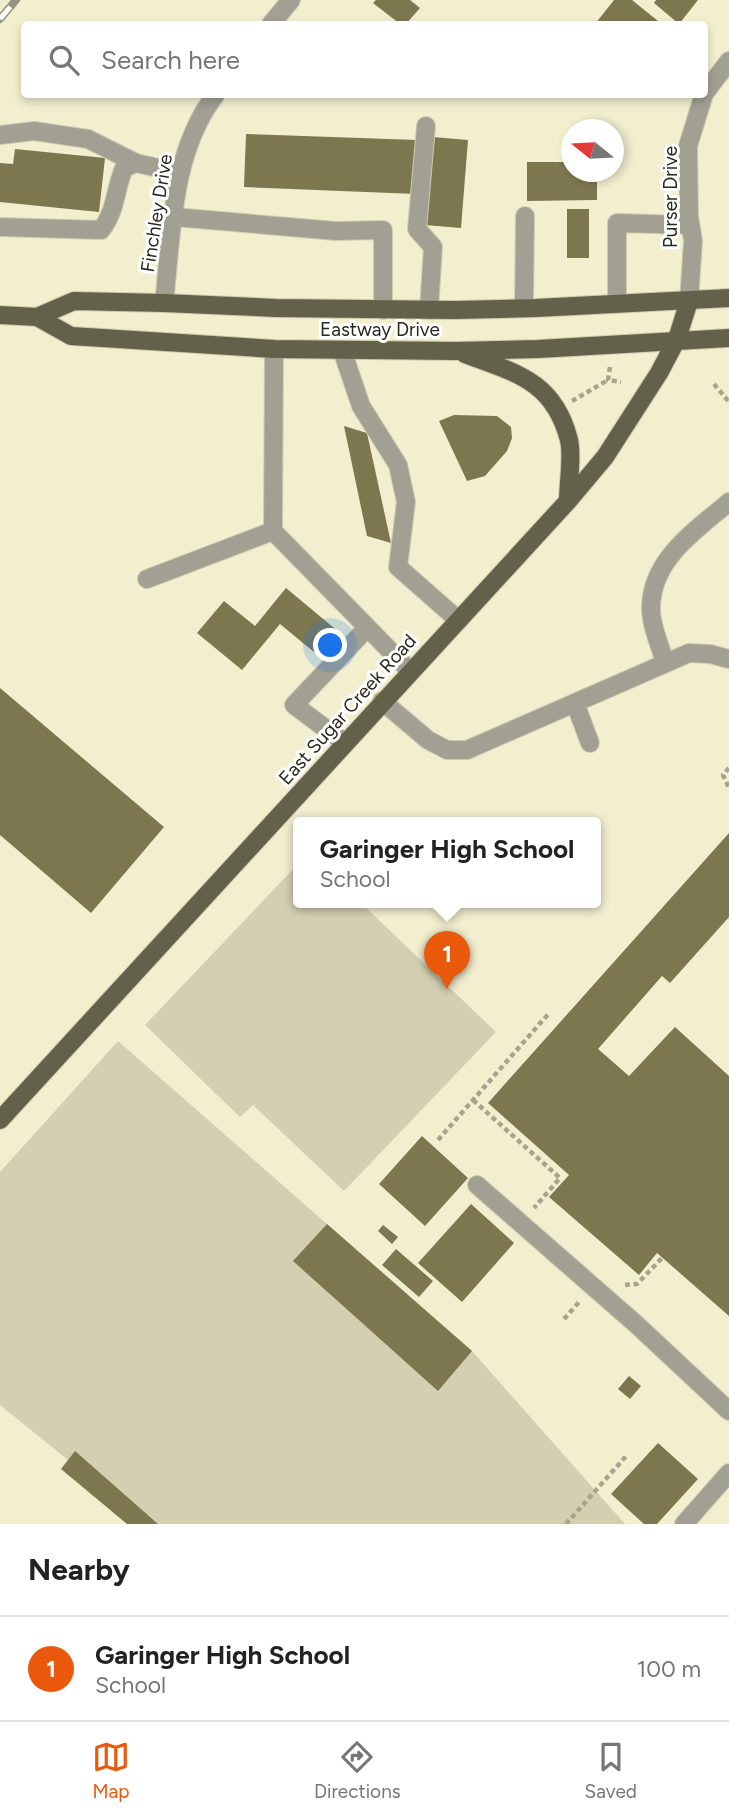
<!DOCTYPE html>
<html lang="en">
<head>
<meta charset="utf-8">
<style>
  body { margin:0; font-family:Figtree,sans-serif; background:#f2f2f2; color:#222 }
  .compass { position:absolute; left:561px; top:119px; width:63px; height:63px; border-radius:50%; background:#fff; box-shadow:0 4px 10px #0003; rotate:288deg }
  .you { position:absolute; left:331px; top:646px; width:24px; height:24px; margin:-18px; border:5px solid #fff; border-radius:50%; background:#1a73e8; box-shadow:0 0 0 10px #1a73e833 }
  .badge { display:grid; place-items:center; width:46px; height:46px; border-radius:50%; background:#ea580c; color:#fff; font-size:23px; font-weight:700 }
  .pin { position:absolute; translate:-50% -58px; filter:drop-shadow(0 2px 4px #0008) }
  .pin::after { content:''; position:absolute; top:37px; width:24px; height:21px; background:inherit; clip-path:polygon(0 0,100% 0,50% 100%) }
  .popup { position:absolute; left:293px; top:817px; width:308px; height:91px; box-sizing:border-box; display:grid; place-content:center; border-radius:7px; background:#fff; filter:drop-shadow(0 2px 5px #0005); font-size:23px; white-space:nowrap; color:#767676 }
  .popup b { font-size:26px; color:#222 }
  .popup::after { content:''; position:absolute; left:50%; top:100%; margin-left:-14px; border:14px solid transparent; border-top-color:#fff }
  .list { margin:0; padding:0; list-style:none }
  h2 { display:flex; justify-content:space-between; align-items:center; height:91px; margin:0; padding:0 28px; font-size:30px }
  h2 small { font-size:23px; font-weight:400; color:#767676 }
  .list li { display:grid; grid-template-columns:46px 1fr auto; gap:21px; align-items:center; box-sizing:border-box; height:105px; padding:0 28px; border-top:2px solid #e0e0e0 }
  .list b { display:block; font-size:26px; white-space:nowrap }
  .list p { margin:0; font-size:23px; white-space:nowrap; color:#767676 }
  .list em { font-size:23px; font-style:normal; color:#767676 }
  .icon { flex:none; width:38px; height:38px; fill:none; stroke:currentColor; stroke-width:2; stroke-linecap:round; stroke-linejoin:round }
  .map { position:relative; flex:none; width:729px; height:1524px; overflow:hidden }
  .search { position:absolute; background:#fff; box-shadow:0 4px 10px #0003; left:21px; right:21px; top:21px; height:77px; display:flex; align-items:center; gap:18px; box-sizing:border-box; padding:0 24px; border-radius:7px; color:#767676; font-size:26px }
  .sheet { height:196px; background:#fff }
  nav { display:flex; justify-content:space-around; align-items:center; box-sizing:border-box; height:98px; border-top:2px solid #e0e0e0; background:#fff; font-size:19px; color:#767676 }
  nav a { display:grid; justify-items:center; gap:4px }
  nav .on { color:#ea580c }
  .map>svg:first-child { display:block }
  .green { fill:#d3cfb0 }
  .building { fill:#7c774f }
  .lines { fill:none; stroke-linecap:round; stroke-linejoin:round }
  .minor-casing { stroke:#cecbaf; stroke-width:20 }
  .major-casing { stroke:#cecbaf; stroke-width:20 }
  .path { stroke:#a6a48b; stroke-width:4.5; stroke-dasharray:5 3.5; stroke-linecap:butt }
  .minor { stroke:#a2a093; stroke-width:18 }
  .major { stroke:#64614a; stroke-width:18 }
  .rail-casing { stroke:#95937c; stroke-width:8 }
  .rail { stroke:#fff; stroke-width:5; stroke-dasharray:16; stroke-linecap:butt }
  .labels { text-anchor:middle; stroke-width:6; stroke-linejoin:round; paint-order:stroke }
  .street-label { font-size:19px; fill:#29281c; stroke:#fff }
</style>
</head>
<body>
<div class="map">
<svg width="729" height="1524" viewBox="0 0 729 1524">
  <rect width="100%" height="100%" fill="#f2efcf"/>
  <!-- green -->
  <g class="green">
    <polygon points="298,864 298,903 361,903 496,1032 344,1191 253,1105 240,1117 145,1025"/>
    <polygon points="118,1041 472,1351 625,1524 147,1524 0,1405 0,1172"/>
  </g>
  <!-- building -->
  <g class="building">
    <polygon points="376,0 410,0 420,8 406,24 400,24 373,3"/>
    <polygon points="614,0 632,0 658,21 655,24 595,24"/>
    <polygon points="656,0 698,0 679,24 654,3"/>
    <polygon points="246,134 417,140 415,194 244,187"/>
    <polygon points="433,137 468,140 461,228 425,225"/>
    <polygon points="15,149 105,158 99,212 0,202 0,163 13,164"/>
    <polygon points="527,162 572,162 572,172 597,172 597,200 527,201"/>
    <rect x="567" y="209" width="22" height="49"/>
    <polygon points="454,415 497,416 511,427 512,438 507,451 485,476 467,481 439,421"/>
    <polygon points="344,426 367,433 391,543 367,536"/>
    <polygon points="286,588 346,638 326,662 280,624 242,670 197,633 224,601 255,626"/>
    <polygon points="0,688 164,827 91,913 0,835"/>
    <polygon points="729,833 729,917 670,983 662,976 598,1049 629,1076 675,1027 729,1076 729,1316 657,1253 639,1275 549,1197 569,1175 488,1103"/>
    <polygon points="422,1136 468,1178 425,1226 379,1184"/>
    <polygon points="471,1204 514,1243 462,1302 418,1263"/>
    <polygon points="327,1224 472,1351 438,1391 293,1261"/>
    <polygon points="383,1225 398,1237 392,1244 378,1231"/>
    <polygon points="396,1249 433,1281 419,1297 382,1265"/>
    <polygon points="629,1376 641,1386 630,1399 618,1389"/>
    <polygon points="658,1443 698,1479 657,1524 644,1524 611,1494"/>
    <polygon points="75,1451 158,1524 127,1524 61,1469"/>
  </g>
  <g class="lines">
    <defs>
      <g id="minor">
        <polyline points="271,24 291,0"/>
        <polyline points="704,94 729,61"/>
        <polyline points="426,126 417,229 433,247 429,310"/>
        <polyline points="0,135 34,131 88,139 136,163"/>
        <polyline points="174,217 336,231 383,230 383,310"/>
        <path d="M0,227L101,230C116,212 115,189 124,168L136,163L180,173"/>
        <polyline points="689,301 693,241 689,216 688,146 704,94"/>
        <path d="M164,303C172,233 171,152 216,94"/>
        <polyline points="617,303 617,223 690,225"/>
        <polyline points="524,308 525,216"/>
        <polyline points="274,349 273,531 410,671"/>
        <polyline points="342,350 361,406 398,465 406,502 398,567 457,619"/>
        <polyline points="147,579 273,531"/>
        <path d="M665,663C661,647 651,627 651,610C650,560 695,531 729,502"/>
        <polyline points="382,701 428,740 447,750 467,750 689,653 710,654 729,659"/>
        <polyline points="575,703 590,743"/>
        <polyline points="345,743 294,705 367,628"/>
        <polyline points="477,1185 637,1325 729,1411"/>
        <polyline points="684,1524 729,1473"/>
      </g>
      <g id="major">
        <polyline points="0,315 37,317 74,301 164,303 276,308 455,310 536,308 729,298"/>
        <polyline points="37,317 71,336 274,349 455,351 538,349 729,338"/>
        <path d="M465,354C516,373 554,381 569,440C573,456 568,483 568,501"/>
        <polyline points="0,1120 568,501 605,457 659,373 677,339 689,301"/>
      </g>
    </defs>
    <!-- minor casing -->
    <use href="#minor" class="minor-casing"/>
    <!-- major casing -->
    <use href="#major" class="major-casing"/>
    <!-- path -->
    <g class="path">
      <polyline points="610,367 608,380 621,382"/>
      <polyline points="714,384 729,402"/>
      <polyline points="572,401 608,380"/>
      <polyline points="729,768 723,775 729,788"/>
      <polyline points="473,1100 560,1178 534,1208"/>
      <polyline points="438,1140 550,1012"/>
      <polyline points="625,1285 637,1284 662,1258"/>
      <polyline points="564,1319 581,1300"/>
      <polyline points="566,1524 628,1454"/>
    </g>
    <!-- minor -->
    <use href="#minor" class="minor"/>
    <!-- major -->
    <use href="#major" class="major"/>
    <defs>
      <polyline id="rail" points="0,19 16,0"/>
    </defs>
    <!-- rail casing -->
    <use href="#rail" class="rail-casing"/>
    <!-- rail -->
    <use href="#rail" class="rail"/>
  </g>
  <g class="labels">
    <!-- street labels -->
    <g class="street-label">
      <text transform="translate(670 197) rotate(-90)" y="7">Purser Drive</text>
      <text transform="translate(156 213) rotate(-81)" y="7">Finchley Drive</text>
      <text x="380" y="336">Eastway Drive</text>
      <text transform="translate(347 709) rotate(-48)" y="7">East Sugar Creek Road</text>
    </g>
  </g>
</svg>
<svg class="compass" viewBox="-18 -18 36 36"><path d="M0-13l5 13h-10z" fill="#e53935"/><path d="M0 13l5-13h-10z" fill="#767676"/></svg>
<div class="you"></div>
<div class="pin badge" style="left:447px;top:989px">1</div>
<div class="popup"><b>Garinger High School</b>School</div>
<div class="search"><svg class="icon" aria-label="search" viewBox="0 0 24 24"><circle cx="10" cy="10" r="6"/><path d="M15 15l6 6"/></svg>Search here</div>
</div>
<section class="sheet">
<h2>Nearby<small></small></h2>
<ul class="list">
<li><span class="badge">1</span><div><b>Garinger High School</b><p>School</p></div><em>100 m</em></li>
</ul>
</section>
<nav>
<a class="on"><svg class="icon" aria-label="map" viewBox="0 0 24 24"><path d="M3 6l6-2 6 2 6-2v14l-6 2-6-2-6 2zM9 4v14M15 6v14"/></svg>Map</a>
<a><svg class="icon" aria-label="directions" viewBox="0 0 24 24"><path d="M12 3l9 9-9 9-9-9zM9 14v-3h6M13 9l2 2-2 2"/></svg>Directions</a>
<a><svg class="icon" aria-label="saved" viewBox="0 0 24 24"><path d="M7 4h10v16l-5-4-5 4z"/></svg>Saved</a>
</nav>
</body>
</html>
